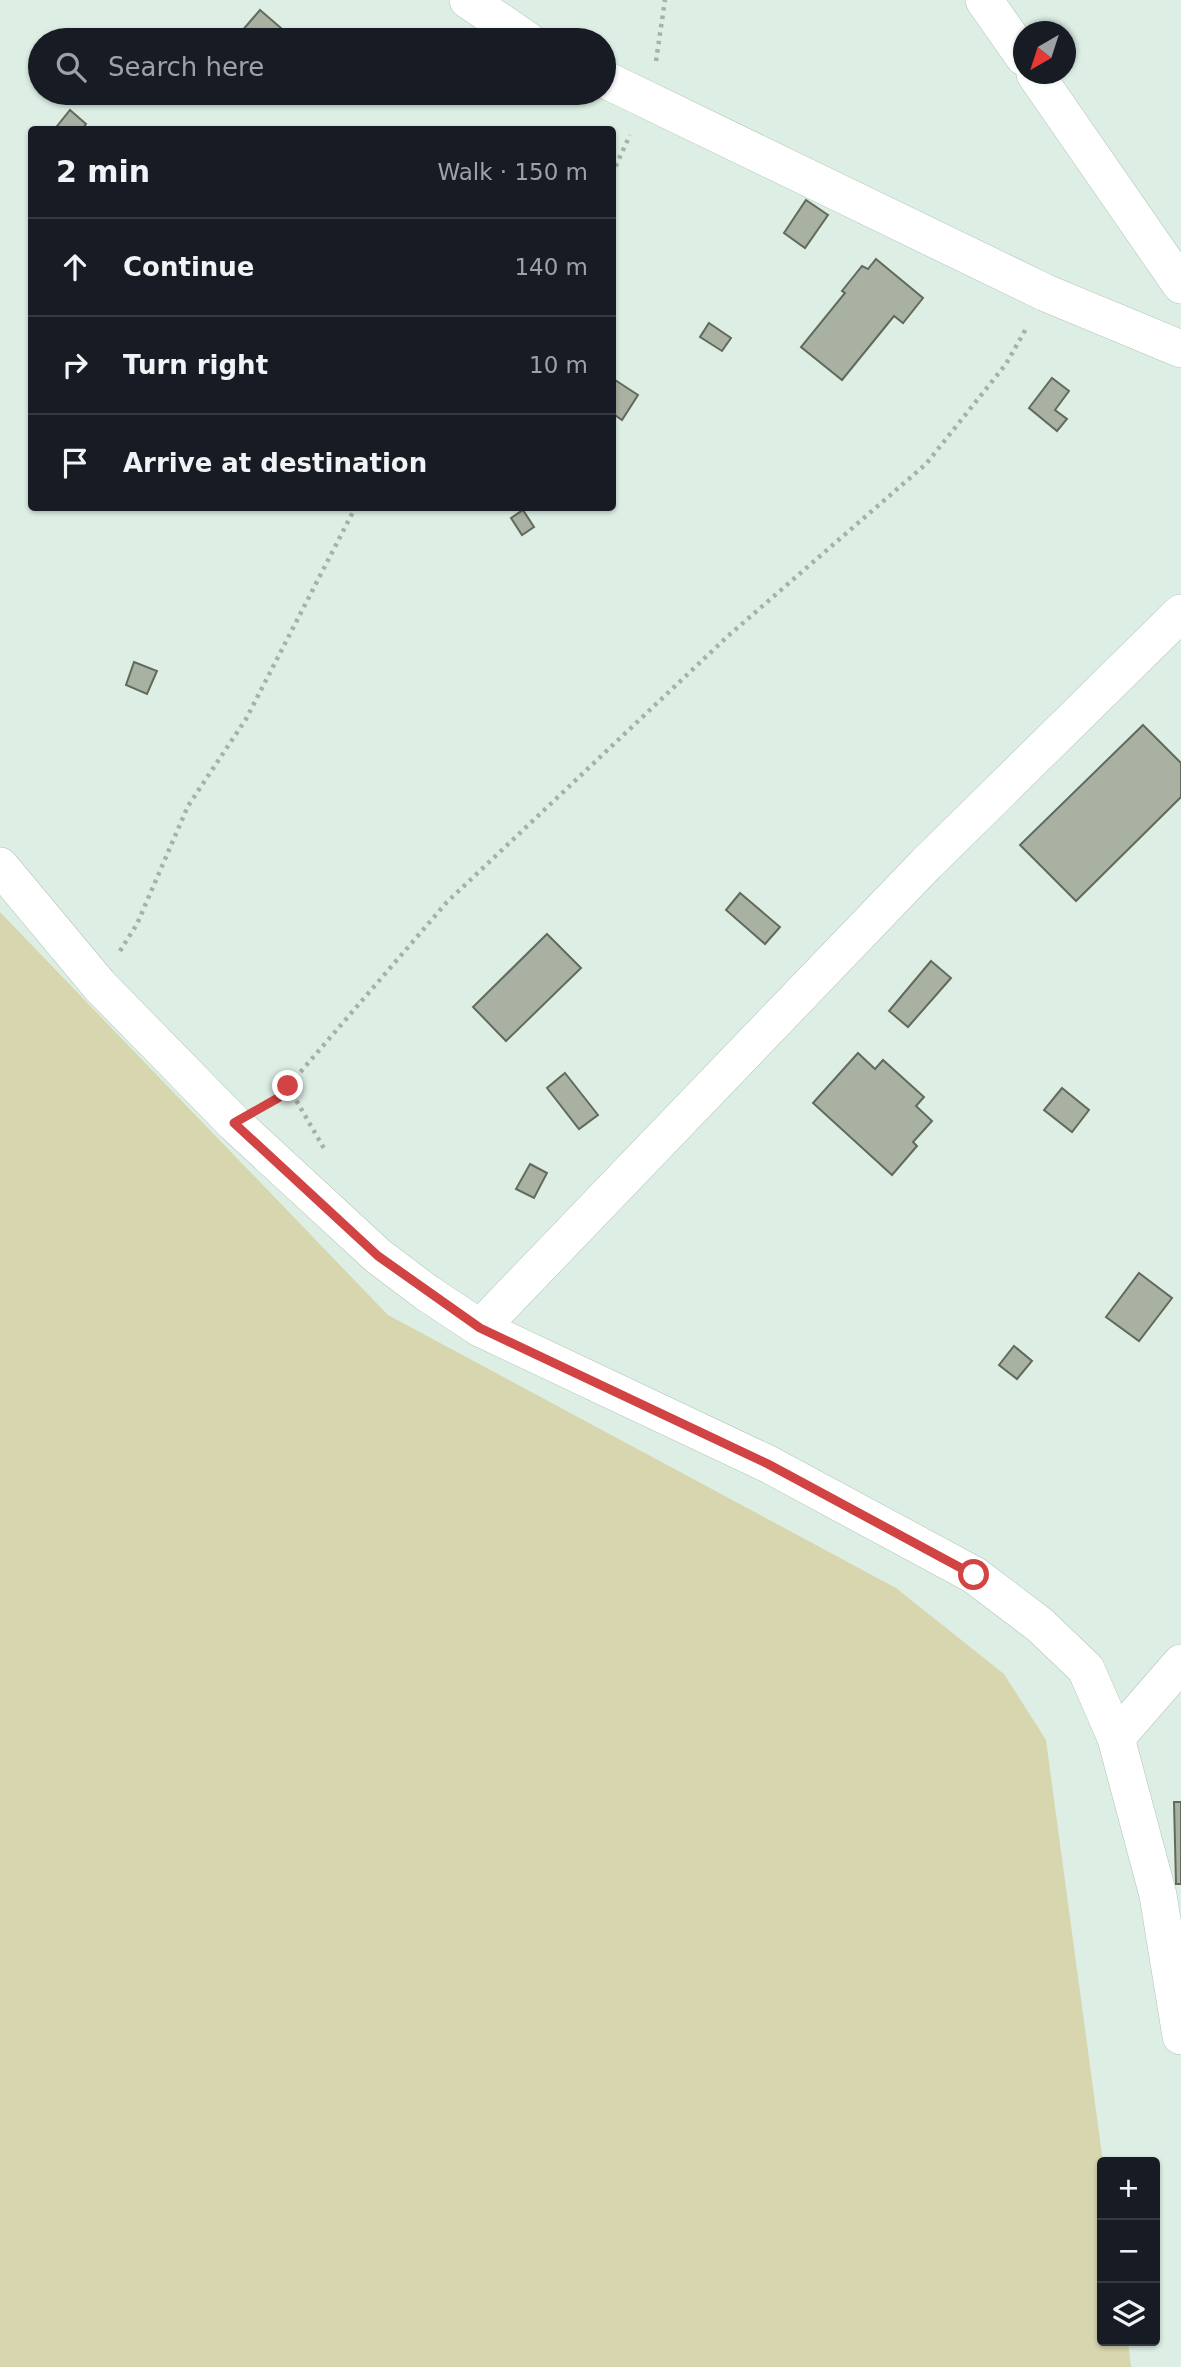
<!DOCTYPE html>
<html lang="en">
<head>
<meta charset="utf-8">
<style>
  body { margin:0; font-family:"DejaVu Sans",sans-serif; background:#242831; color:#f1f3f6 }
  .controls { position:absolute; right:21px; bottom:21px; display:grid; overflow:hidden; border-radius:7px; box-shadow:0 2px 5px #0004 }
  .controls button { width:63px; height:63px; display:grid; place-items:center; padding:0; border:0; border-bottom:2px solid #363941; background:#171b24; color:#f1f3f6; font:35px sans-serif }
  .compass { position:absolute; left:1013px; top:21px; width:63px; height:63px; border-radius:50%; background:#171b24; box-shadow:0 2px 5px #0004; rotate:219deg }
  .stop { position:absolute; width:21px; height:21px; margin:-16px; border:5px solid #d24343; border-radius:50%; background:#fff }
  .stop.end { background:#d24343; border-color:#fff; box-shadow:0 2px 7px #0008 }
  .list { margin:0; padding:0; list-style:none }
  h2 { display:flex; justify-content:space-between; align-items:center; height:91px; margin:0; padding:0 28px; font-size:30px }
  h2 small { font-size:23px; font-weight:400; color:#9ea1a6 }
  .list li { display:grid; grid-template-columns:46px 1fr auto; gap:21px; align-items:center; box-sizing:border-box; height:98px; padding:0 28px; border-top:2px solid #363941 }
  .list b { display:block; font-size:26px; white-space:nowrap }
  .list em { font-size:23px; font-style:normal; color:#9ea1a6 }
  .icon { flex:none; width:38px; height:38px; fill:none; stroke:currentColor; stroke-width:2; stroke-linecap:round; stroke-linejoin:round }
  .map { position:relative; flex:none; width:1181px; height:2367px; overflow:hidden }
  .search { position:absolute; background:#171b24; box-shadow:0 2px 5px #0004; left:28px; top:28px; width:588px; height:77px; display:flex; align-items:center; gap:18px; box-sizing:border-box; padding:0 24px; border-radius:38px; color:#9ea1a6; font-size:26px }
  .panel { position:absolute; background:#171b24; box-shadow:0 2px 5px #0004; left:28px; top:126px; width:588px; height:385px; border-radius:7px }
  .map>svg:first-child { display:block }
  .green { fill:#d8d6af }
  .building { fill:#a9b2a2; stroke:#626a5b; stroke-width:2 }
  .lines { fill:none; stroke-linecap:round; stroke-linejoin:round }
  .street-casing { stroke:#b2c4b9; stroke-width:38 }
  .path { stroke:#a4b2a9; stroke-width:4.5; stroke-dasharray:3.5 5; stroke-linecap:butt }
  .street { stroke:#fff; stroke-width:37 }
  .route { stroke:#d24343; stroke-width:9 }
</style>
</head>
<body>
<div class="map">
<svg width="1181" height="2367" viewBox="0 0 1181 2367">
  <rect width="100%" height="100%" fill="#ddefe4"/>
  <!-- green -->
  <polygon class="green" points="0,912 388,1315 896,1588 1004,1674 1046,1740 1103,2162 1102,2341 1128,2341 1131,2367 0,2367"/>
  <!-- building -->
  <g class="building">
    <polygon points="260,10 281,28 270,40 234,40"/>
    <polygon points="70,110 86,124 82,130 54,130"/>
    <polygon points="806,200 828,215 805,248 784,233"/>
    <polygon points="876,259 923,298 903,323 894,316 842,380 801,347 845,293 842,291 862,266 868,269"/>
    <polygon points="709,323 731,338 722,351 700,337"/>
    <polygon points="612,378 638,395 622,420 612,413"/>
    <polygon points="1052,378 1069,391 1055,410 1067,419 1057,431 1029,408"/>
    <polygon points="523,510 534,527 522,535 511,518"/>
    <polygon points="134,662 157,671 147,694 126,685"/>
    <polygon points="1143,725 1181,763 1181,797 1076,901 1020,845"/>
    <polygon points="740,893 780,927 765,944 726,910"/>
    <polygon points="547,934 581,968 506,1041 473,1007"/>
    <polygon points="931,961 951,978 908,1027 889,1011"/>
    <polygon points="858,1053 875,1069 883,1060 924,1097 916,1106 932,1121 913,1142 917,1146 892,1175 813,1103"/>
    <polygon points="565,1073 598,1115 579,1129 547,1088"/>
    <polygon points="1062,1088 1089,1110 1072,1132 1044,1110"/>
    <polygon points="530,1164 547,1173 534,1198 516,1189"/>
    <polygon points="1139,1273 1172,1298 1139,1341 1106,1317"/>
    <polygon points="1014,1346 1032,1361 1017,1379 999,1365"/>
    <polygon points="1174,1802 1181,1802 1181,1884 1176,1884"/>
  </g>
  <g class="lines">
    <defs>
      <g id="street">
        <polyline points="468,0 527,40"/>
        <polyline points="984,0 1024,57"/>
        <polyline points="1035,74 1181,285"/>
        <polyline points="604,79 1046,293 1181,349"/>
        <polyline points="0,866 99,985 234,1123 378,1256 427,1293 480,1328 768,1464 974,1575 1040,1625 1086,1669 1116,1738 1158,1895 1181,2036"/>
        <polyline points="480,1328 926,864 1181,613"/>
        <polyline points="1116,1738 1181,1663"/>
      </g>
    </defs>
    <!-- street casing -->
    <use href="#street" class="street-casing"/>
    <!-- path -->
    <g class="path">
      <polyline points="656,61 665,0"/>
      <polyline points="612,174 630,135"/>
      <polyline points="120,951 137,924 188,806 246,719 355,508"/>
      <polyline points="288,1086 326,1152"/>
      <polyline points="271,1102 278,1098 447,902 728,636 926,464 1006,364 1027,327"/>
    </g>
    <!-- street -->
    <use href="#street" class="street"/>
  </g>
  <g class="lines">
    <!-- route -->
    <polyline class="route" points="288,1086 278,1098 234,1123 378,1256 480,1328 768,1464 974,1575"/>
  </g>
</svg>
<div class="controls">
<button>+</button>
<button>−</button>
<button><svg class="icon" aria-label="layers" viewBox="0 0 24 24"><path d="M12 4l9 5-9 5-9-5zM3 14l9 5 9-5"/></svg></button>
</div>
<svg class="compass" viewBox="-18 -18 36 36"><path d="M0-13l5 13h-10z" fill="#e53935"/><path d="M0 13l5-13h-10z" fill="#9ea1a6"/></svg>
<div class="stop" style="left:974px;top:1575px"></div>
<div class="stop end" style="left:288px;top:1086px"></div>
<div class="search"><svg class="icon" aria-label="search" viewBox="0 0 24 24"><circle cx="10" cy="10" r="6"/><path d="M15 15l6 6"/></svg>Search here</div>
<section class="panel">
<h2>2 min<small>Walk · 150 m</small></h2>
<ul class="list">
<li><svg class="icon" aria-label="ahead" viewBox="0 0 24 24"><path d="M12 20V5M6 11l6-6 6 6"/></svg><div><b>Continue</b></div><em>140 m</em></li>
<li><svg class="icon" aria-label="right" viewBox="0 0 24 24"><path d="M7 20v-9h11M14 6l5 5-5 5"/></svg><div><b>Turn right</b></div><em>10 m</em></li>
<li><svg class="icon" aria-label="arrive" viewBox="0 0 24 24"><path d="M6 21V4h12l-3 4 3 4H6"/></svg><div><b>Arrive at destination</b></div></li>
</ul>
</section>
</div>
</body>
</html>
